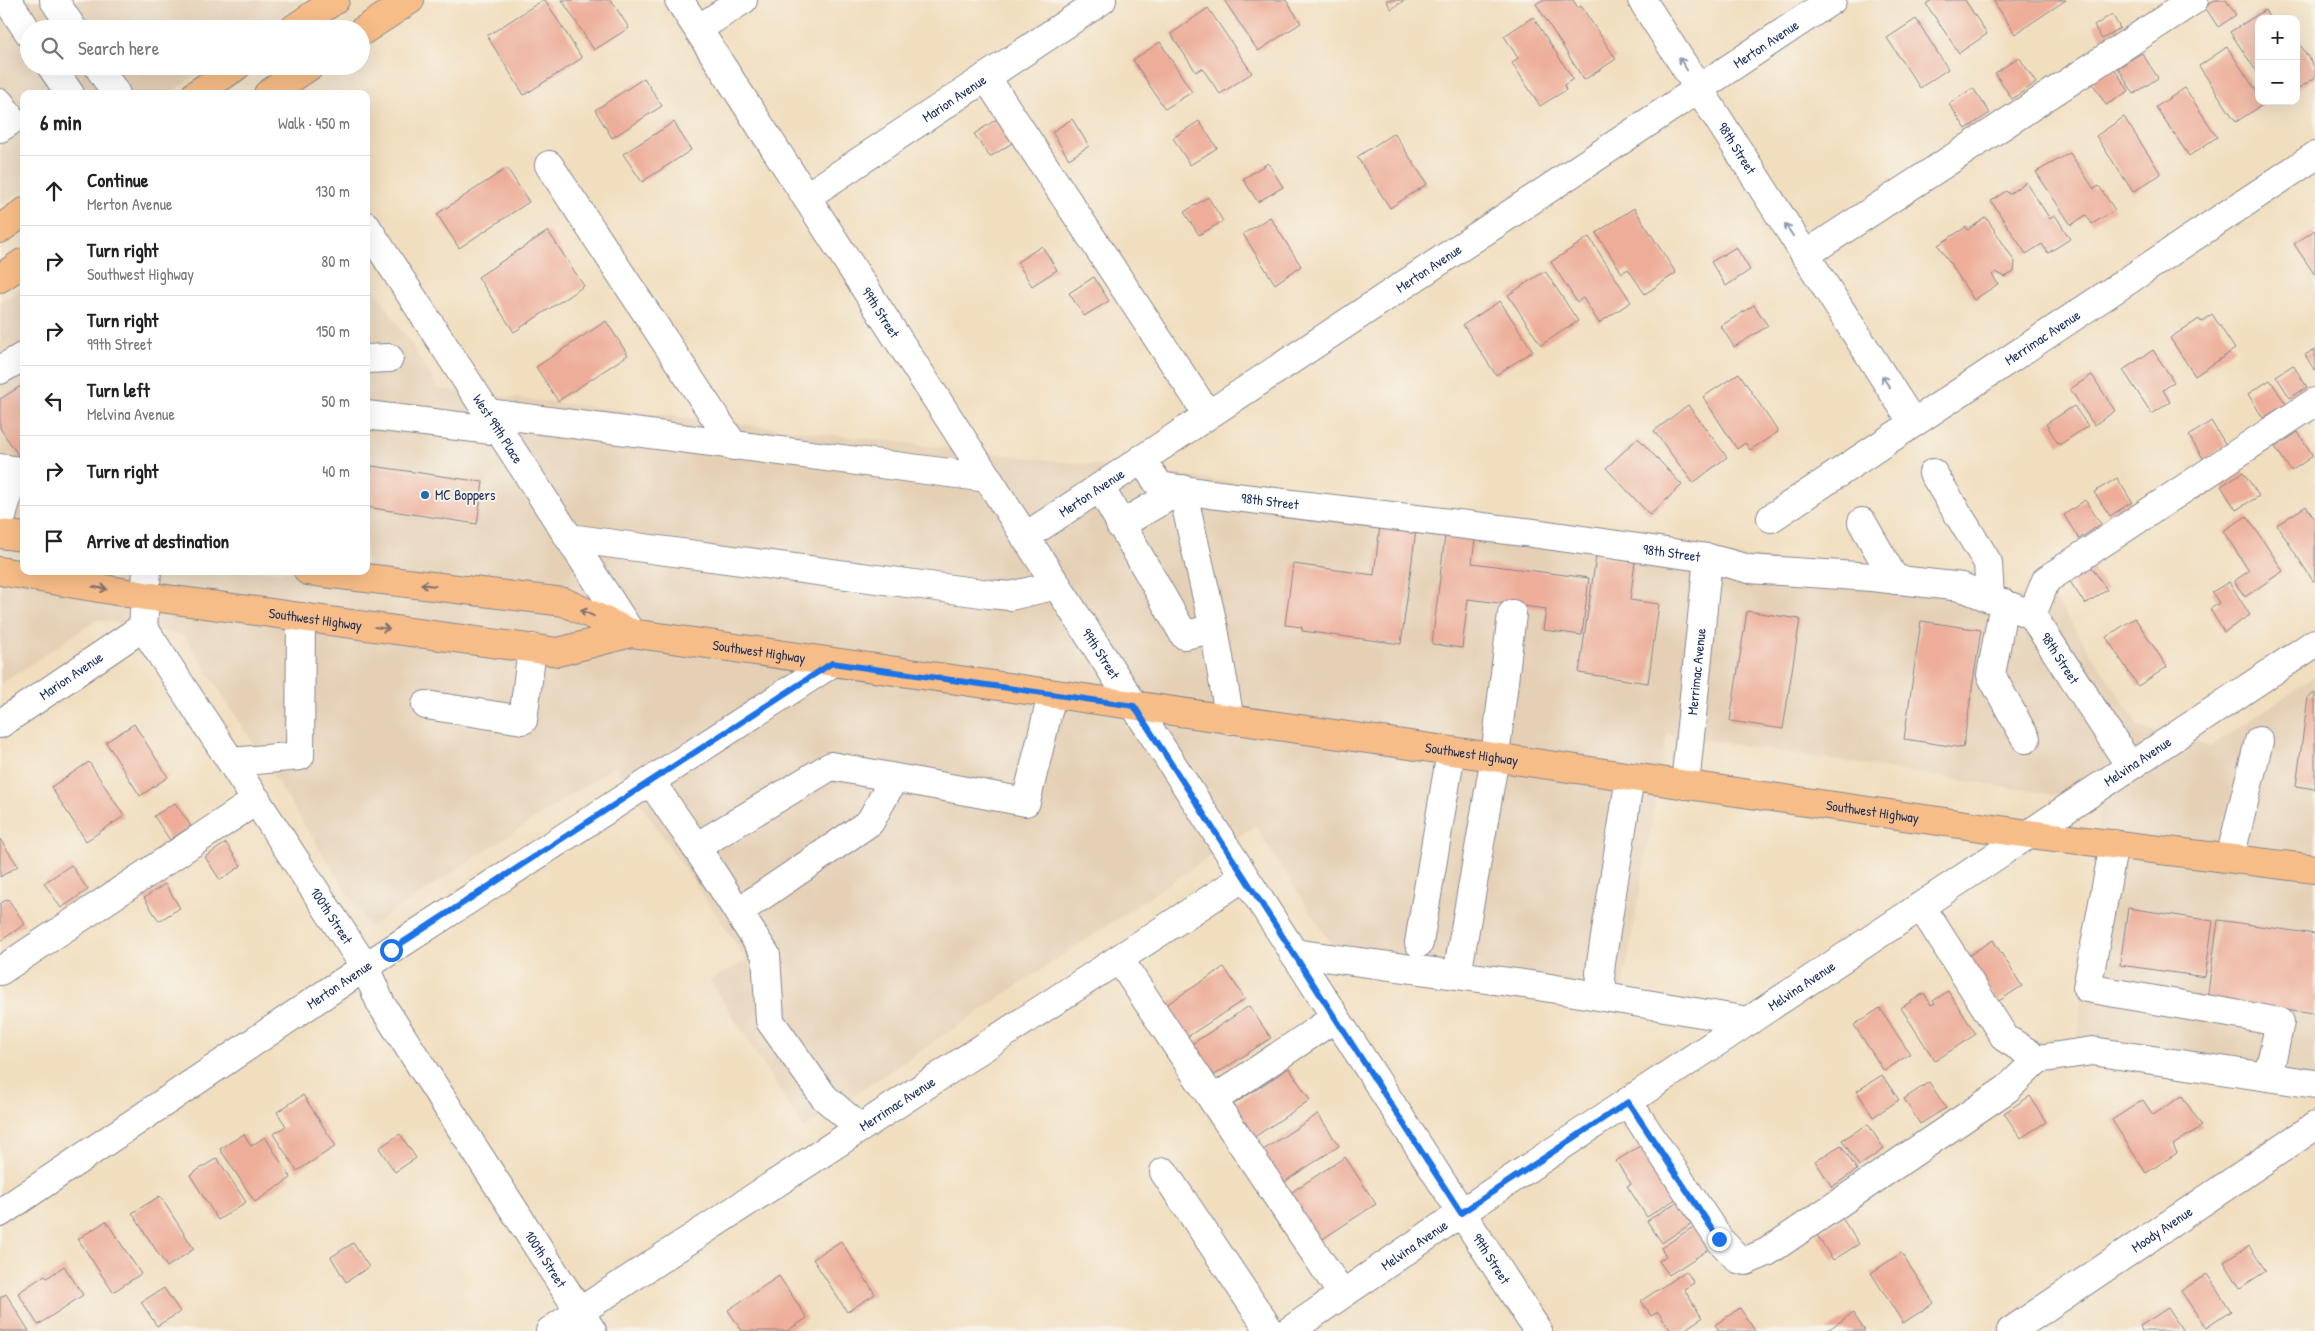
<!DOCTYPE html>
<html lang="en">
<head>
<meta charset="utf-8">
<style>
  body { margin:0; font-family:"Patrick Hand",sans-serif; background:#f6f6f6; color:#222 }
  .controls { position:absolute; right:15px; top:15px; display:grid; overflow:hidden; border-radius:10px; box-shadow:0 5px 20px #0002 }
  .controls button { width:45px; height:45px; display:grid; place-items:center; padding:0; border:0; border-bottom:1px solid #e0e0e0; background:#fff; color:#222; font:25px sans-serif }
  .stop { position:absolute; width:15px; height:15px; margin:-11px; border:4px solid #1a73e8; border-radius:50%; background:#fff }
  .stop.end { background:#1a73e8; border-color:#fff; box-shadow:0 1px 5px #0008 }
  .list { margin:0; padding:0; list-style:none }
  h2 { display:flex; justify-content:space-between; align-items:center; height:65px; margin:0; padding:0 20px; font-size:21px }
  h2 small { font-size:16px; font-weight:400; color:#767676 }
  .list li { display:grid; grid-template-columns:32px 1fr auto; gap:15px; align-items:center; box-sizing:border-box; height:70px; padding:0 20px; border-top:1px solid #e0e0e0 }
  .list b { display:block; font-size:19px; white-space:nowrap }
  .list p { margin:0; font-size:16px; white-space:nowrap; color:#767676 }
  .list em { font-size:16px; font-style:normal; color:#767676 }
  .icon { flex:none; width:28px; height:28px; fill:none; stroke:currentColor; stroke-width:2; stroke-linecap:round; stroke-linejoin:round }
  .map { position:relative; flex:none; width:2315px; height:1331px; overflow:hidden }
  .search { position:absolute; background:#fff; box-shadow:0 5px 20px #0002; left:20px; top:20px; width:350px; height:55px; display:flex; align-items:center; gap:12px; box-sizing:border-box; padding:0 18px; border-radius:28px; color:#767676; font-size:19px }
  .panel { position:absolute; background:#fff; box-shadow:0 5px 20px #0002; left:20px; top:90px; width:350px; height:485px; border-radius:10px }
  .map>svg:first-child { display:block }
  .built { fill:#e5d0b6 }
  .building { fill:#edad99 }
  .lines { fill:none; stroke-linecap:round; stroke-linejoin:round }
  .minor-casing { stroke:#86868e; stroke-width:30 }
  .major-casing { stroke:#86868e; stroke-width:30 }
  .minor { stroke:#fff; stroke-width:28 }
  .major { stroke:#f7bd88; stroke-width:28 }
  .oneway { stroke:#8d97ae }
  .oneway2 { stroke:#7e6f71 }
  .route { stroke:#1a73e8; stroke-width:6 }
  .poi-dot { fill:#1f6fb2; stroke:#f7f3e8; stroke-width:2 }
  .labels { text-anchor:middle; stroke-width:4; stroke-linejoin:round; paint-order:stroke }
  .street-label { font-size:14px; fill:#1b2f5e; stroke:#f7f3e8 }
  .poi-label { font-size:14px; fill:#1b2f5e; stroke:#f7f3e8; text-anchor:start }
</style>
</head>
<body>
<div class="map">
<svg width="2315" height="1331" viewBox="0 0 2315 1331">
  <rect width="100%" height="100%" fill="#f7f3e8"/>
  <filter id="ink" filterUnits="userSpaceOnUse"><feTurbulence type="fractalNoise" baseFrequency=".02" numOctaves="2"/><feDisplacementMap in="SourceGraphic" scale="10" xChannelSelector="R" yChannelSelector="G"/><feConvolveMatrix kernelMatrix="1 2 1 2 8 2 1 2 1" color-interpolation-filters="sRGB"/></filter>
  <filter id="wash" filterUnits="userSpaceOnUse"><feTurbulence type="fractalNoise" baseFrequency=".0096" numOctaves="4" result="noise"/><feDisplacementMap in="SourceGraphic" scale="20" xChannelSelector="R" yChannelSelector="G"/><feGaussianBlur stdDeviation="1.12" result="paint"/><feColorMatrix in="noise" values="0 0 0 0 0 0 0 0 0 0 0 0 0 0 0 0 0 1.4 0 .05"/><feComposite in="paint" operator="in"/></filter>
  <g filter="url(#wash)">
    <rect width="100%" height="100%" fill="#f1debf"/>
    <!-- built -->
    <g class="built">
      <polygon points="0,0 305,0 263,29 29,29 29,66 209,66 169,94 24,94 24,191 0,204"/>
      <polygon points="366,276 440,389 1179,475 2057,602 2139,726 2211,747 2315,676 2315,1095 2075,1062 2101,802 1667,734 1619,1010 1350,973 1255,826 804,1129 710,981 747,960 615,766 369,927 185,636 98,619 0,685 0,302 24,286 24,571 366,571"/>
    </g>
    <g id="blocks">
      <!-- building -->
      <g class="building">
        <polygon points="543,0 545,0 582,58 524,95 487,36"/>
        <polygon points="562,0 611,0 629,28 594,50"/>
        <polygon points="1224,0 1286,0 1301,23 1258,51"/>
        <polygon points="1386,0 1405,0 1391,9"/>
        <polygon points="1542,0 1573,0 1578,8 1581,6 1616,59 1584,80 1536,4"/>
        <polygon points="1932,0 1965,0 1987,34 1959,53 1926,4"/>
        <polygon points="1993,0 2066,0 2015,34"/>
        <polygon points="2215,0 2226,0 2236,15 2218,27 2205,7"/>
        <polygon points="1208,8 1252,73 1220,94 1202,68 1196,72 1171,34"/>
        <polygon points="2265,10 2270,19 2259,19 2259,75 2230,32"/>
        <polygon points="2112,14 2120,28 2102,39 2094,26"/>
        <polygon points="1533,17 1573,79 1564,85 1566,90 1540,106 1512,63 1518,58 1504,36"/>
        <polygon points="1916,19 1948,69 1920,88 1887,38"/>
        <polygon points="2296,38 2315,68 2315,78 2296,90"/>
        <polygon points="1160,42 1192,92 1165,109 1133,60"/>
        <polygon points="2227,47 2259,95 2259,101 2264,104 2236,122 2199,66"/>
        <polygon points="2142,53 2158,78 2134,94 2118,68"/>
        <polygon points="2019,57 2036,83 2012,99 1995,73"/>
        <polygon points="2113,67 2129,91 2106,105 2091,81"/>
        <polygon points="644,78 662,106 612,138 595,110"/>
        <polygon points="1973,88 1990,113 1966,129 1949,104"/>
        <polygon points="2185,88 2217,137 2189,156 2156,107"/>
        <polygon points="2124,117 2161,174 2133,192 2096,136"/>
        <polygon points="997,119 1012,143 990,157 974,134"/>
        <polygon points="1072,119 1089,146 1069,159 1052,132"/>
        <polygon points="1199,121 1217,148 1190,165 1173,138"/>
        <polygon points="674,122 691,150 642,182 623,154"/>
        <polygon points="1394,133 1427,184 1390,208 1357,157"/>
        <polygon points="2070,153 2094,189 2099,186 2115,210 2092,224 2086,215 2071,225 2036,172"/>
        <polygon points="1268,163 1283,187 1258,202 1243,179"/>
        <polygon points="507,168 529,202 459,248 437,214"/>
        <polygon points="2026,182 2050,219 2055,215 2070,239 2048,253 2042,244 2026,254 1991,201 2006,191 2009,194"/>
        <polygon points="1208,197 1223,221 1199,235 1184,212"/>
        <polygon points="1634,208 1676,273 1645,294 1628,269 1622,273 1596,233"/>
        <polygon points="1270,217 1301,266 1275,284 1243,234"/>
        <polygon points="1986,217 2015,262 2014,272 2005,277 1996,272 1992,275 1998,284 1974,300 1938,245 1966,227 1968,230"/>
        <polygon points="2315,230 2315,275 2294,244"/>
        <polygon points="548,231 584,286 514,332 478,277"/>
        <polygon points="1589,237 1631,302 1599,323 1583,298 1577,302 1551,262"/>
        <polygon points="1042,246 1057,270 1032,286 1017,262"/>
        <polygon points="1736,247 1750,270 1726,286 1711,262"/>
        <polygon points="1545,271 1578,321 1541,345 1508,295"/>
        <polygon points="1094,277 1109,301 1084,316 1069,293"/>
        <polygon points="1500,301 1533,351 1496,375 1463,325"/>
        <polygon points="1754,305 1768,326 1734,347 1721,326"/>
        <polygon points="2212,314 2235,349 2195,376 2170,338 2199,319 2201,322"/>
        <polygon points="606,321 628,355 558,401 536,367"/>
        <polygon points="2315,349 2315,371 2305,355"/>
        <polygon points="2153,350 2174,382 2163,390 2170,402 2152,414 2123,370"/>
        <polygon points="2293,365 2307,387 2290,398 2276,376"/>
        <polygon points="1739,373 1778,432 1750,450 1745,443 1737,449 1703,397"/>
        <polygon points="2092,375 2115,411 2094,425 2070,389"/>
        <polygon points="2270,380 2286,404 2263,418 2248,394"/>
        <polygon points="24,384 24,460 22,461 0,428 0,399"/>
        <polygon points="1688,405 1727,457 1693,483 1654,431"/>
        <polygon points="2074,406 2088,426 2059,445 2046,424"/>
        <polygon points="2211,421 2226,445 2204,460 2189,436"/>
        <polygon points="2298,432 2313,456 2291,471 2275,447"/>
        <polygon points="1638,438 1682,485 1650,515 1606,468"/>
        <polygon points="372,466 483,482 477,524 366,507"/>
        <polygon points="2243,472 2259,496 2236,510 2221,486"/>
        <polygon points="2117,478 2132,502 2110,516 2094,492"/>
        <polygon points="2085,500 2101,524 2079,539 2064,515"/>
        <polygon points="2306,506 2315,520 2315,580 2313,581 2277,525"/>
        <polygon points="2247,516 2283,571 2245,597 2234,581 2249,571 2223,531"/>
        <polygon points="1380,525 1416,530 1401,644 1302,631 1302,627 1285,625 1293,564 1374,575"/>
        <polygon points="1445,535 1475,539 1472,563 1589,578 1582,635 1543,630 1546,609 1468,599 1462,648 1432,644"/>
        <polygon points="1596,556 1635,562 1630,600 1659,604 1648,683 1579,673"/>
        <polygon points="2091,566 2107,590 2085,604 2069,580"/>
        <polygon points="2229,582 2250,615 2224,632 2210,609 2219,603 2212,592"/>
        <polygon points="1747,611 1800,619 1783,729 1730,721"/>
        <polygon points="2135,618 2167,667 2138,686 2106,637"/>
        <polygon points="1921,621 1981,630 1963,748 1904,739"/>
        <polygon points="2315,693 2315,789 2296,786 2308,697"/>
        <polygon points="134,724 168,777 140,796 106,742"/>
        <polygon points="89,762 124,816 86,841 51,787"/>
        <polygon points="175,803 191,826 170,840 154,816"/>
        <polygon points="0,839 18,866 0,877"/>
        <polygon points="226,843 241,866 220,880 205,857"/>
        <polygon points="71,865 88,890 61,908 44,883"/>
        <polygon points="165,884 180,908 159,921 144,898"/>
        <polygon points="8,899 25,924 0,941 0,904"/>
        <polygon points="2128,908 2213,921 2205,977 2120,965"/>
        <polygon points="2218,920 2315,934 2315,1014 2207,1000"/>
        <polygon points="1993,940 2022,986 1997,1002 1968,956"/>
        <polygon points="1224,967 1245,999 1187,1037 1166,1005"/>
        <polygon points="1948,991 1976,1034 1935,1061 1901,1008 1924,993 1931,1005 1935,1003 1933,1001"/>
        <polygon points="1249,1006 1271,1038 1213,1076 1192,1044"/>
        <polygon points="1880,1008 1910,1054 1884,1071 1854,1025"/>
        <polygon points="1289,1068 1310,1100 1253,1138 1231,1106"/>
        <polygon points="1882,1075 1899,1100 1873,1117 1857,1091"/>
        <polygon points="1929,1082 1946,1108 1920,1124 1904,1099"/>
        <polygon points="303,1095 336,1146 297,1171 273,1134 286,1126 277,1112"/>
        <polygon points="2030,1096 2046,1122 2021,1138 2004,1113"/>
        <polygon points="2182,1096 2202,1126 2173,1145 2177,1153 2146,1173 2112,1120 2143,1100 2153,1115"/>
        <polygon points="1318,1114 1339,1146 1281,1184 1260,1152"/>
        <polygon points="1868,1124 1884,1149 1859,1166 1842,1140"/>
        <polygon points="244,1134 251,1146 265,1137 291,1178 255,1202 220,1149"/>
        <polygon points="400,1134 416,1158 395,1172 379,1148"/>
        <polygon points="1643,1144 1677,1198 1647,1217 1627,1186 1631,1184 1616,1161"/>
        <polygon points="1841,1145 1857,1170 1832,1187 1815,1161"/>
        <polygon points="1345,1157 1376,1204 1318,1242 1287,1195"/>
        <polygon points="217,1158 246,1202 218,1220 190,1175"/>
        <polygon points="160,1196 194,1249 167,1267 132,1213"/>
        <polygon points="1678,1201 1692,1223 1662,1243 1647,1221"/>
        <polygon points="1842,1218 1859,1244 1833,1260 1817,1235"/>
        <polygon points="106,1221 141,1274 113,1292 78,1239"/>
        <polygon points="1696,1225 1711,1248 1669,1275 1659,1261 1666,1256 1661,1248"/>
        <polygon points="841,1241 875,1294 847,1312 813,1259"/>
        <polygon points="353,1243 369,1267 346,1282 331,1257"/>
        <polygon points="2249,1246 2266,1271 2240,1288 2224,1262"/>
        <polygon points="1901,1253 1934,1303 1903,1323 1871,1273"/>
        <polygon points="64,1266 83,1295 38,1325 18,1293 45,1275 47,1278"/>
        <polygon points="1686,1271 1694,1283 1684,1289 1702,1318 1682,1331 1671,1331 1658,1312 1651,1316 1641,1301"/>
        <polygon points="2207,1274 2231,1311 2206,1328 2181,1291"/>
        <polygon points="779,1276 807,1318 787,1331 742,1331 728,1310"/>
        <polygon points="164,1288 180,1312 157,1326 141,1302"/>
        <polygon points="6,1294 29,1331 0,1331 0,1298"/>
        <polygon points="1740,1308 1755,1331 1719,1331 1715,1325"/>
        <polygon points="2168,1308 2183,1331 2142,1331 2140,1326"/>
        <polygon points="1853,1313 1865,1331 1826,1331"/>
      </g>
    </g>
  </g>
  <g filter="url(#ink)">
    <use href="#blocks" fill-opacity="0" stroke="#86868e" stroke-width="1"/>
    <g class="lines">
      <defs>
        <g id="minor">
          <polyline points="7,0 29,33"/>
          <polyline points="54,0 73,29"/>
          <path id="s1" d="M679,0L1538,1331"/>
          <path id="s2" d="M1642,0L1913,423"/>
          <polyline points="698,29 743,0"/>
          <polyline points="51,66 70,94"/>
          <polyline points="98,66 116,94"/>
          <polyline points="986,77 1208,415"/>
          <polyline points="0,103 12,120 0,128"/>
          <polyline points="549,165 734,446"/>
          <path id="s3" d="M806,197L1102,0"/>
          <path id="s4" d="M366,226L631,633"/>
          <polyline points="1805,255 2194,0"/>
          <polyline points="366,359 389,358"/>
          <polyline points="0,370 24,356"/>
          <polyline points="488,413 988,478"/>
          <polyline points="366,415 500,431"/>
          <path id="s5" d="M1141,459L1160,486L1210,494L1533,533L1708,558L1749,569L1872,577L1962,587L2032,615L2130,766"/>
          <polyline points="0,468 14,470 0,525"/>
          <polyline points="1933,473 1988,563 1990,598"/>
          <polyline points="1100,487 1184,635 1214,629"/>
          <path id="s6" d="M1771,518L2315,156"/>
          <polyline points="1862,522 1895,580"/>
          <polyline points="1120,525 1182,489 1214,629 1230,720"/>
          <path id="s7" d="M1025,537L1832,0"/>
          <polyline points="569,538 989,594 1010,596 1057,585"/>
          <path id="s8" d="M147,571L143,627L365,967L381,1004L592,1331"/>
          <polyline points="2004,603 1991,675 2026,739"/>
          <polyline points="2032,615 2046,580 2315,402"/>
          <polyline points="426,705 523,720 532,648"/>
          <path id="s9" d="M0,724L143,627"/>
          <polyline points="232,762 300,756 301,617"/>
          <polyline points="651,782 696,847 831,766 1026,802 1052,695"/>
          <path id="s10" d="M1685,785L1708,558"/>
          <polyline points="2114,844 2087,988 2280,1022 2268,1077"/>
          <polyline points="696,847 766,955 770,1021 824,1097 860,1128"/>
          <polyline points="2230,858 2259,741"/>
          <polyline points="1921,906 2005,1038 2038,1059 2092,1051 2315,1084"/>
          <polyline points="738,912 870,822 894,778"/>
          <polyline points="1419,943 1451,752"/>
          <polyline points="1293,953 1538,986 1749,1021"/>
          <polyline points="1119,959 1342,1294"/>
          <polyline points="0,971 257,800"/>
          <polyline points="1457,975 1495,757 1512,614"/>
          <polyline points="1604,997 1600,973 1601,963 1630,777"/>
          <polyline points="1213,1100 1335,1018"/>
          <polyline points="1628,1102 1719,1239 1738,1259 1746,1261 1767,1252 2007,1089 2038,1059"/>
          <polyline points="1164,1172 1270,1331"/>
          <path id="s11" d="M0,1213L365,967L832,663"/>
          <path id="s12" d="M550,1331L1244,877"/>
          <path id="s13" d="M1289,1331L1461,1213L2315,643"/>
          <path id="s14" d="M2011,1331L2315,1126"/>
        </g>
        <g id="major">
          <polyline points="293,29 335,0"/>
          <polyline points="361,32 410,0"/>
          <polyline points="196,94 237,66"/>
          <polyline points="268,94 310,66"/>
          <polyline points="0,229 24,212"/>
          <polyline points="0,278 24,262"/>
          <polyline points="0,534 24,537"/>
          <path id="s15" d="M0,571L145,596L558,652L631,633"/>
          <path id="s16" d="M308,571L564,602L631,633L2029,834L2315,869"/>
        </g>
      </defs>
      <!-- minor casing -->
      <use href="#minor" class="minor-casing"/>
      <!-- major casing -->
      <use href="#major" class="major-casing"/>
      <!-- minor -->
      <use href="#minor" class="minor"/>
      <!-- major -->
      <use href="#major" class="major"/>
    </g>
    <!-- one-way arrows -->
    <defs><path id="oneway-shaft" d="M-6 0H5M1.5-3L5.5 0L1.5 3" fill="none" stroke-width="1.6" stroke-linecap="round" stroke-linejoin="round" transform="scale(1.25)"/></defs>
    <g class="oneway">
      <use href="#oneway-shaft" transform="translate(1683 64) rotate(-123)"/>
      <use href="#oneway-shaft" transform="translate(1789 230) rotate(-123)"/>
      <use href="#oneway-shaft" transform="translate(1886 382) rotate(-123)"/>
    </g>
    <g class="oneway2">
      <use href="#oneway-shaft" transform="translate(428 585) rotate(-173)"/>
      <use href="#oneway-shaft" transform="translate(100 588) rotate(10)"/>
      <use href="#oneway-shaft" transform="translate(587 613) rotate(-155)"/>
      <use href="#oneway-shaft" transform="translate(382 628) rotate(8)"/>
    </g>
  </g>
  <g class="lines" filter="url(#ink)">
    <!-- route -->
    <polyline class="route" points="391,950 832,663 1134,706 1461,1213 1628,1102 1719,1239"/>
  </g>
  <!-- markers -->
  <circle class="poi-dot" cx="425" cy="495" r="5"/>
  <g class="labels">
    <!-- street labels -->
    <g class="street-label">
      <text dy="5" stroke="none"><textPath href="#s7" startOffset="890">Merton Avenue</textPath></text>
      <text dy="5" stroke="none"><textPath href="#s3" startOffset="178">Marion Avenue</textPath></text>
      <text dy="5" stroke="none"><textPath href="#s2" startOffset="176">98th Street</textPath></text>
      <text dy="5" stroke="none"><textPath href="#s7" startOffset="485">Merton Avenue</textPath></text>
      <text dy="5" stroke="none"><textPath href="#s1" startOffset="372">99th Street</textPath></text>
      <text dy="5" stroke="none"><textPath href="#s6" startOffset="326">Merrimac Avenue</textPath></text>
      <text dy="5" stroke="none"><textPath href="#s4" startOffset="242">West 99th Place</textPath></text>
      <text dy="5" stroke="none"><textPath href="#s7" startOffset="80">Merton Avenue</textPath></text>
      <text dy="5" stroke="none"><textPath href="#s5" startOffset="144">98th Street</textPath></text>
      <text dy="5" stroke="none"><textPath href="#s5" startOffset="549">98th Street</textPath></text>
      <text dy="5" stroke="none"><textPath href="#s15" startOffset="319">Southwest Highway</textPath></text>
      <text dy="5" stroke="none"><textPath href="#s16" startOffset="461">Southwest Highway</textPath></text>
      <text dy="5" stroke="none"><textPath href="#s1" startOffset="778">99th Street</textPath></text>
      <text dy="5" stroke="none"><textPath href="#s5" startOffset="969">98th Street</textPath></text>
      <text dy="5" stroke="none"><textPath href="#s10" startOffset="114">Merrimac Avenue</textPath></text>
      <text dy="5" stroke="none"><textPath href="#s9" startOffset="86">Marion Avenue</textPath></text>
      <text dy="5" stroke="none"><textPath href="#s16" startOffset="1181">Southwest Highway</textPath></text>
      <text dy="5" stroke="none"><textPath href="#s13" startOffset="1022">Melvina Avenue</textPath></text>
      <text dy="5" stroke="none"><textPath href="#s16" startOffset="1586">Southwest Highway</textPath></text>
      <text dy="5" stroke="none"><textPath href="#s8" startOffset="401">100th Street</textPath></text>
      <text dy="5" stroke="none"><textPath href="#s11" startOffset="409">Merton Avenue</textPath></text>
      <text dy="5" stroke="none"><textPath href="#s13" startOffset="618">Melvina Avenue</textPath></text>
      <text dy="5" stroke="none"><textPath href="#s12" startOffset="415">Merrimac Avenue</textPath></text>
      <text dy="5" stroke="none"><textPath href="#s14" startOffset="182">Moody Avenue</textPath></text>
      <text dy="5" stroke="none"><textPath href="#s13" startOffset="152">Melvina Avenue</textPath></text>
      <text dy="5" stroke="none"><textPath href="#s1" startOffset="1498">99th Street</textPath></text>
      <text dy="5" stroke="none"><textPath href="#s8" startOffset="806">100th Street</textPath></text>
    </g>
    <!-- poi labels -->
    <g class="poi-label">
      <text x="435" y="500">MC Boppers</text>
    </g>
  </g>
</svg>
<div class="controls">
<button>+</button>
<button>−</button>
</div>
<div class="stop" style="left:391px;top:950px"></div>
<div class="stop end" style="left:1719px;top:1239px"></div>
<div class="search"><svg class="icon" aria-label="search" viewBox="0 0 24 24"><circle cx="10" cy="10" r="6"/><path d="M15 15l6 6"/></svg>Search here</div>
<section class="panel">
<h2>6 min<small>Walk · 450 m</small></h2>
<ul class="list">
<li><svg class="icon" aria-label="ahead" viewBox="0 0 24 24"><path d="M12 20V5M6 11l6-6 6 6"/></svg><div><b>Continue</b><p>Merton Avenue</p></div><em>130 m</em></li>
<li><svg class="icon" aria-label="right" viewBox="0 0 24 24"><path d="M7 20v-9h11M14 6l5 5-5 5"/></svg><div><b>Turn right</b><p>Southwest Highway</p></div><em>80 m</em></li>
<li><svg class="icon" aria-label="right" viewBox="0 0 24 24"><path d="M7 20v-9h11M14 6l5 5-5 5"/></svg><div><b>Turn right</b><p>99th Street</p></div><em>150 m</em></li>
<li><svg class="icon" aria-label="left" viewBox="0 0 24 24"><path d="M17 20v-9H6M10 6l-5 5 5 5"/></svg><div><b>Turn left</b><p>Melvina Avenue</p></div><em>50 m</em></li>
<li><svg class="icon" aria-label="right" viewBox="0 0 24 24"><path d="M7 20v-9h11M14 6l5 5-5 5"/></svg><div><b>Turn right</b></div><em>40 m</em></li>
<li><svg class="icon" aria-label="arrive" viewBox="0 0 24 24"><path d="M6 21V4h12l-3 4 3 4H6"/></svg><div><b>Arrive at destination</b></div></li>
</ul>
</section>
</div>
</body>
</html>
